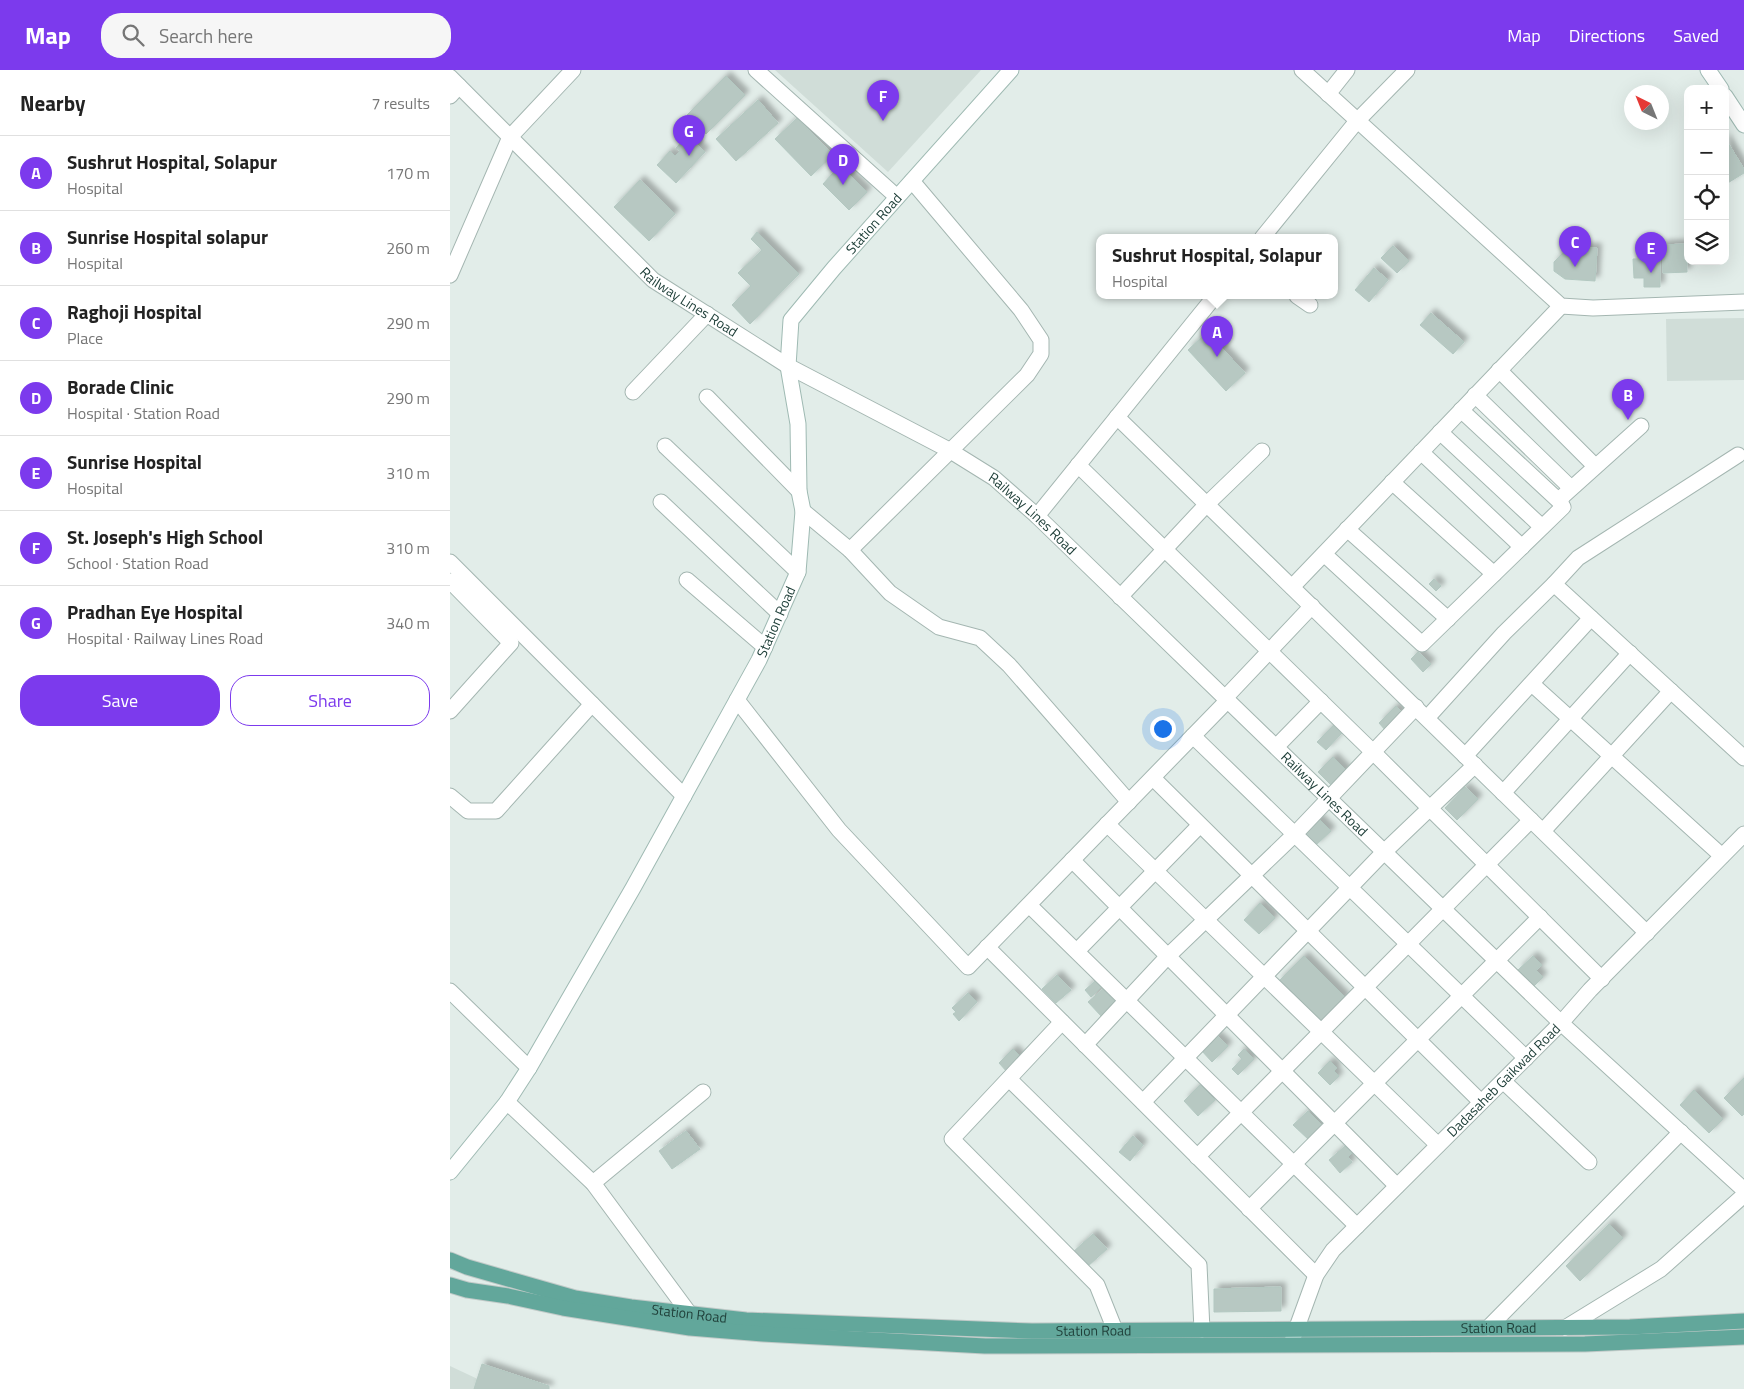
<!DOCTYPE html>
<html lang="en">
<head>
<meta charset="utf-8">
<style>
  body { margin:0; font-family:"Titillium Web",sans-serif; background:#f6f6f6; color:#222 }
  .controls { position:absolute; right:15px; top:15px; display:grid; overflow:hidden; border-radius:10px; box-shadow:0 5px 20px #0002 }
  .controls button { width:45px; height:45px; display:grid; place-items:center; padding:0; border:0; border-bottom:1px solid #e0e0e0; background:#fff; color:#222; font:25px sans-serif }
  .compass { position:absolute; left:1174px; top:15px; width:45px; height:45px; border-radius:50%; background:#fff; box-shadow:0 5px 20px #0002; rotate:317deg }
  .you { position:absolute; left:712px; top:658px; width:18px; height:18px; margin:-12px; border:4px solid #fff; border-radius:50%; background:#1a73e8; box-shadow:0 0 0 8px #1a73e833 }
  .badge { display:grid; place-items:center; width:32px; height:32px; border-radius:50%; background:#7c3aed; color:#fff; font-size:16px; font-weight:700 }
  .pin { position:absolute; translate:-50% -41px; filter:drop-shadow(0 1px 2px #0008) }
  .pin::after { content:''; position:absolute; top:26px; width:18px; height:15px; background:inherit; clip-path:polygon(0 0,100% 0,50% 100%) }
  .popup { position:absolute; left:646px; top:164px; width:242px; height:65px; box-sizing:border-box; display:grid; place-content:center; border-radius:10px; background:#fff; filter:drop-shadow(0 1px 4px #0005); font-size:16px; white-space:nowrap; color:#767676 }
  .popup b { font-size:19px; color:#222 }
  .popup::after { content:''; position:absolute; left:50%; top:100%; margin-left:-10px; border:10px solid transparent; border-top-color:#fff }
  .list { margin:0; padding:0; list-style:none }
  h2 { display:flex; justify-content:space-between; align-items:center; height:65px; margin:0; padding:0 20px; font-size:21px }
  h2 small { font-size:16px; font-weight:400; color:#767676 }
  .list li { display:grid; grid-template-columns:32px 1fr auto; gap:15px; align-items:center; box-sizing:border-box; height:75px; padding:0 20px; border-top:1px solid #e0e0e0 }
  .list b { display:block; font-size:19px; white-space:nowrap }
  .list p { margin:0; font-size:16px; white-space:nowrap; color:#767676 }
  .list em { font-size:16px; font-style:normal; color:#767676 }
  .actions { display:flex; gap:10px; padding:15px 20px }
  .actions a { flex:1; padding:11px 0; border:1px solid #7c3aed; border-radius:20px; text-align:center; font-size:18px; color:#7c3aed }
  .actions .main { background:#7c3aed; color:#fff }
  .icon { flex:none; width:28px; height:28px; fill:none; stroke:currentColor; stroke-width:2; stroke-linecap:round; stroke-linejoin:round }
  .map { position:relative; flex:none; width:1294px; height:1319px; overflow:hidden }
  header { display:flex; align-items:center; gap:30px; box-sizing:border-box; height:70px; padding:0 25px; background:#7c3aed; color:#fff }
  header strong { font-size:24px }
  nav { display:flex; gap:28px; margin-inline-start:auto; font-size:18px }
  .search { width:350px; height:45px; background:#f6f6f6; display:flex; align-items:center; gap:12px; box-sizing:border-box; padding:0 18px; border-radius:20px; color:#767676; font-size:19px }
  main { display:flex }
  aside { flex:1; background:#fff }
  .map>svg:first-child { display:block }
  .built { fill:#d0ddd8 }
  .building { fill:#b7c8c2; stroke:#b3c8c1; filter:url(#shadow) }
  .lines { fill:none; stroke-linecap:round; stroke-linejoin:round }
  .minor-casing { stroke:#a4b6b1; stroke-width:17 }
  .tertiary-casing { stroke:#a4b6b1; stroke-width:17 }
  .secondary-casing { stroke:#9fbab3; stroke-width:17 }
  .primary-casing { stroke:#c1cac8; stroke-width:17 }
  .minor { stroke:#fff; stroke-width:15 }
  .tertiary { stroke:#fff; stroke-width:15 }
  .secondary { stroke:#fff; stroke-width:15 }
  .primary { stroke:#62a79b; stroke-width:15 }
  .labels { text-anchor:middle; stroke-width:5; stroke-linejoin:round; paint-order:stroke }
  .street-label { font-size:14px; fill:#20403a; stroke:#f2f9f6 }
</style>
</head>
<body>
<header>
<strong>Map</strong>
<div class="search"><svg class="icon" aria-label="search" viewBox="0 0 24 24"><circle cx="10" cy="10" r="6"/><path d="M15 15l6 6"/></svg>Search here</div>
<nav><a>Map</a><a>Directions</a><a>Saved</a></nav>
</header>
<main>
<aside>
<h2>Nearby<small>7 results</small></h2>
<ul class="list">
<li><span class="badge">A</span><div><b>Sushrut Hospital, Solapur</b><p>Hospital</p></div><em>170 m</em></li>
<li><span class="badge">B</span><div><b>Sunrise Hospital solapur</b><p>Hospital</p></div><em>260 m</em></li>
<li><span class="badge">C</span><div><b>Raghoji Hospital</b><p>Place</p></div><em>290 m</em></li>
<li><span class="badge">D</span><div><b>Borade Clinic</b><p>Hospital · Station Road</p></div><em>290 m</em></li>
<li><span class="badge">E</span><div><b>Sunrise Hospital</b><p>Hospital</p></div><em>310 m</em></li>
<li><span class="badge">F</span><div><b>St. Joseph's High School</b><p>School · Station Road</p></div><em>310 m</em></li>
<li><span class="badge">G</span><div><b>Pradhan Eye Hospital</b><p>Hospital · Railway Lines Road</p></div><em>340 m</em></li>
</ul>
<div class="actions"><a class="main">Save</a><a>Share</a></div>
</aside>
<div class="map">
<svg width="1294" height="1319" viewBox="0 0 1294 1319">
  <defs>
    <filter id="shadow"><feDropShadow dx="4.5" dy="-4.5" stdDeviation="2.5" flood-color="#0004"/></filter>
  </defs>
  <rect width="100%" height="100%" fill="#e2ede9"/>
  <!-- built -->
  <g class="built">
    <polygon points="325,0 531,0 438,102"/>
    <polygon points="1294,248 1294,310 1217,311 1216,249"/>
    <polygon points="0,1296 49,1319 0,1319"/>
  </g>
  <!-- building -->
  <g class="building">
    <polygon points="276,6 295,25 256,64 237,45"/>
    <polygon points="308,30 328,53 286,91 266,69"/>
    <polygon points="347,48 383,85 361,106 325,69"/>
    <polygon points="235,68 240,73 242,70 255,82 226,113 207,95 220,81 225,86 230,81 226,78"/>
    <polygon points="1275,68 1294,99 1294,103 1276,114"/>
    <polygon points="390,95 417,122 399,140 373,114"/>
    <polygon points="190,110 225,144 199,171 164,137"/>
    <polygon points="307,162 349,204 300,254 282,235 301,216 288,203 312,180 301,169"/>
    <polygon points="1236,174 1237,202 1213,203 1212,175"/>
    <polygon points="943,176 959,191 947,203 931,188"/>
    <polygon points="1119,177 1147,178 1145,211 1115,209 1104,201 1104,192"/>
    <polygon points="1210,188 1210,217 1194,217 1194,208 1184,208 1183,189"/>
    <polygon points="924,198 938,210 919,232 905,220"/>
    <polygon points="981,243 1014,272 1003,284 970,255"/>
    <polygon points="757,262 795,303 776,321 738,280"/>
    <polygon points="984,509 991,516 986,521 979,514"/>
    <polygon points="968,582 981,594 973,602 961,589"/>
    <polygon points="946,636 953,644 936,661 929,653"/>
    <polygon points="884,655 892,663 876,680 867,672"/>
    <polygon points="883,687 899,703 889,708 881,715 868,702"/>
    <polygon points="1015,717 1028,729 1007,750 995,738"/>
    <polygon points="867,747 881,761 865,776 851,762"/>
    <polygon points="810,833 825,848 809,864 794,850"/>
    <polygon points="854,886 896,928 870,954 828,912"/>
    <polygon points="1083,886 1092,895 1086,900 1093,907 1084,916 1068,900"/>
    <polygon points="607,905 621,920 606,933 592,919"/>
    <polygon points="645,911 651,917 641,927 635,920"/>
    <polygon points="653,919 667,934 652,947 638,932"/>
    <polygon points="518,923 527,932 509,951 503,944 506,942 502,938"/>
    <polygon points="766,965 778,976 762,992 751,980"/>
    <polygon points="563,979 573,989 558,1003 549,993"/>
    <polygon points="794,979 804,989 788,1005 782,999 792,989 788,985"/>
    <polygon points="880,991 887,998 884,1001 889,1006 880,1015 868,1003"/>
    <polygon points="1294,1008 1294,1044 1292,1046 1274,1028"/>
    <polygon points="750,1015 765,1030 748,1046 734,1031"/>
    <polygon points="1244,1020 1273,1049 1259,1063 1230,1035"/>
    <polygon points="858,1041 873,1056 859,1070 843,1055"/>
    <polygon points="236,1061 250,1079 222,1099 209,1081"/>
    <polygon points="683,1066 693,1075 680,1091 669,1082"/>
    <polygon points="895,1076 902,1083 898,1087 902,1092 890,1103 879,1090"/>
    <polygon points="1159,1154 1173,1168 1130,1211 1116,1196"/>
    <polygon points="643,1164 657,1179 637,1197 623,1182"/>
    <polygon points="831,1217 831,1241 764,1242 764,1219"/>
    <polygon points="32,1294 99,1316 99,1319 24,1319"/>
  </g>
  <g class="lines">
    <defs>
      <g id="minor">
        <polyline points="306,0 447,127"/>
        <polyline points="852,0 1111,236 1143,238 1294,232"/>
        <polyline points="878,24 897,0"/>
        <polyline points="0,26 9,16"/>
        <polyline points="812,168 907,51 957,0"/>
        <polyline points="0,205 60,67 123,0"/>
        <polyline points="847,226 860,235"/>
        <polyline points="1049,300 1145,396"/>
        <polyline points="183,322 257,244"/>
        <polyline points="1025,325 1121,418"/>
        <polyline points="257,327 349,421"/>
        <polyline points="1011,340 1110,432"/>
        <polyline points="667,347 1197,863"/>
        <polyline points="990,362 1092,457"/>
        <polyline points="215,376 348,502"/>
        <polyline points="971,382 1072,477"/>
        <polyline points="628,395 923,682 1152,909"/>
        <polyline points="942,412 1044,504"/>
        <polyline points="211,432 330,544"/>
        <polyline points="353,441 400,480 440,523 489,557 530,568 559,595 679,732"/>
        <polyline points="587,446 765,226"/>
        <polyline points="897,459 998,549"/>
        <polyline points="400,480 577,305 591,284 591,270 571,240 462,111"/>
        <polyline points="874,484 972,574 1113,437 1110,432 1113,426 1191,356"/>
        <polyline points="0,492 234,726"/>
        <polyline points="237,510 315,577"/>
        <polyline points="0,511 61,573 0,641"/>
        <polyline points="1104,514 1294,688"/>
        <polyline points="842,517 1111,236"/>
        <polyline points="670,527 757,434 812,381"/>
        <polyline points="1082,614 1272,786"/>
        <polyline points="775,628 862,536"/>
        <polyline points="287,630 389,760 518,897 777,631"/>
        <polyline points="977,648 1054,563 1104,514 1128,488 1288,385"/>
        <polyline points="743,666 1076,988"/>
        <polyline points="826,677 871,631"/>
        <polyline points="1015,686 1141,548"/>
        <polyline points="703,708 1031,1032"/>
        <polyline points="1053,723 1180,583"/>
        <polyline points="0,726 18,741 46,741 142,634"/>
        <polyline points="657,754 988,1075"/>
        <polyline points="1093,761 1221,621"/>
        <polyline points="622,790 947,1116"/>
        <polyline points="579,835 907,1156"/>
        <polyline points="537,877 866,1205"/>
        <polyline points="627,881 750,755"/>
        <polyline points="0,921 79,998"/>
        <polyline points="612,952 502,1069 647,1215 665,1260"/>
        <polyline points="1111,953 1294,1120"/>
        <polyline points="635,975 718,886 845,764 966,637"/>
        <polyline points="559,1009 749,1195 752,1260"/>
        <polyline points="1053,1011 1139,1092"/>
        <polyline points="57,1032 143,1113 239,1243"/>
        <polyline points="693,1032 934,782 1025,695"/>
        <polyline points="747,1087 1081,750"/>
        <polyline points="143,1113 253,1022"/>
        <polyline points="799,1139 1090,847"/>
        <polyline points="1038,1258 1231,1062"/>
        <polyline points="1115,1258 1211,1199 1294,1125"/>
      </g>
      <g id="tertiary">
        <path id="s1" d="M0,7L203,210L338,296L499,380L544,408L587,446L1111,953"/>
        <path id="s2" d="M842,1271L866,1205L883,1180L1111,953L1140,920L1294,764"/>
      </g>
      <g id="secondary">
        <polyline points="1258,0 1271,19"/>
        <polyline points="1275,26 1294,55"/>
        <path id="s3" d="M0,1102L57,1032L79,998L183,818L309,590L348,502L353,441L349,421L348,354L338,296L341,250L384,198L561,0"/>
      </g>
      <g id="primary">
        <path id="s4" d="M0,1190L17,1197L125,1228L181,1237L296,1250L582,1261L1180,1257L1294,1251"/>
        <polyline points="0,1215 17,1220 58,1226 113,1238 240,1258 313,1264 535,1276 1135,1274 1294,1267"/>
      </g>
    </defs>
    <!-- minor casing -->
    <use href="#minor" class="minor-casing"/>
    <!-- tertiary casing -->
    <use href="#tertiary" class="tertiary-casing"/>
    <!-- secondary casing -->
    <use href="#secondary" class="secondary-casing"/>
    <!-- primary casing -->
    <use href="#primary" class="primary-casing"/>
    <!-- minor -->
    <use href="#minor" class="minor"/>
    <!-- tertiary -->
    <use href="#tertiary" class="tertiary"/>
    <!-- secondary -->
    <use href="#secondary" class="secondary"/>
    <!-- primary -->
    <use href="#primary" class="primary"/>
  </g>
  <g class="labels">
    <!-- street labels -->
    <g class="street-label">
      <text dy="5" stroke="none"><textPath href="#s3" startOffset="1076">Station Road</textPath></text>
      <text dy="5" stroke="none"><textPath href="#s1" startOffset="329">Railway Lines Road</textPath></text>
      <text dy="5" stroke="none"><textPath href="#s1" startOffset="734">Railway Lines Road</textPath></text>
      <text dy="5" stroke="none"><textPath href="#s3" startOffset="641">Station Road</textPath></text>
      <text dy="5" stroke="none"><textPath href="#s1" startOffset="1139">Railway Lines Road</textPath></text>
      <text dy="5" stroke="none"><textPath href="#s2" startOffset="341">Dadasaheb Gaikwad Road</textPath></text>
      <text dy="5" stroke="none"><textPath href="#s4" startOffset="246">Station Road</textPath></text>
      <text dy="5" stroke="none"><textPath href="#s4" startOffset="1056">Station Road</textPath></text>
      <text dy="5" stroke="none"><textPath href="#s4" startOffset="651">Station Road</textPath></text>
    </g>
  </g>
</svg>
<div class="controls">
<button>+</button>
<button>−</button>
<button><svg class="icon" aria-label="locate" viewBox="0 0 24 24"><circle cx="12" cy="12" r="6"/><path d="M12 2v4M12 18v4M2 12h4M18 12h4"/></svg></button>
<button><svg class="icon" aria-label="layers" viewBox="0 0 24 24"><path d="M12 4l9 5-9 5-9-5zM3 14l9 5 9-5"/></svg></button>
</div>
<svg class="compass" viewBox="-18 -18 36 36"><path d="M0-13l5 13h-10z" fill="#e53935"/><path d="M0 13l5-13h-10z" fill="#767676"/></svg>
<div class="you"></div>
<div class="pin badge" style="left:767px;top:287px">A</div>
<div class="popup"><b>Sushrut Hospital, Solapur</b>Hospital</div>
<div class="pin badge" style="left:1178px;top:350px">B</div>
<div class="pin badge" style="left:1125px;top:197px">C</div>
<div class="pin badge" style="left:393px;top:115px">D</div>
<div class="pin badge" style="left:1201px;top:203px">E</div>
<div class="pin badge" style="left:433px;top:51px">F</div>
<div class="pin badge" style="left:239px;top:86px">G</div>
</div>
</main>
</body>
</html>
